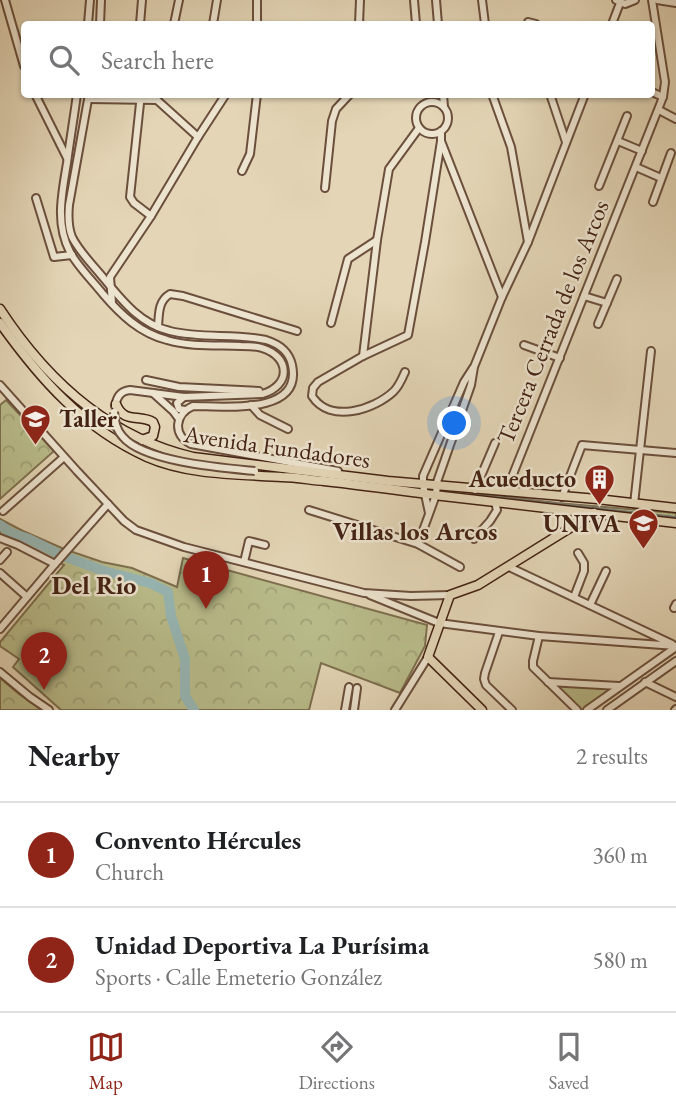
<!DOCTYPE html>
<html lang="en">
<head>
<meta charset="utf-8">
<style>
  body { margin:0; font-family:"EB Garamond",serif; background:#f2f2f2; color:#202124 }
  .you { position:absolute; left:455px; top:424px; width:24px; height:24px; margin:-18px; border:5px solid #fff; border-radius:50%; background:#1a73e8; box-shadow:0 0 0 10px #1a73e833 }
  .badge { display:grid; place-items:center; width:46px; height:46px; border-radius:50%; background:#8f2418; color:#fff; font-size:23px; font-weight:700 }
  .pin { position:absolute; translate:-50% -58px; filter:drop-shadow(0 2px 4px #0008) }
  .pin::after { content:''; position:absolute; top:37px; width:24px; height:21px; background:inherit; clip-path:polygon(0 0,100% 0,50% 100%) }
  .list { margin:0; padding:0; list-style:none }
  h2 { display:flex; justify-content:space-between; align-items:center; height:91px; margin:0; padding:0 28px; font-size:30px }
  h2 small { font-size:23px; font-weight:400; color:#757577 }
  .list li { display:grid; grid-template-columns:46px 1fr auto; gap:21px; align-items:center; box-sizing:border-box; height:105px; padding:0 28px; border-top:2px solid #e0e0e0 }
  .list b { display:block; font-size:26px; white-space:nowrap }
  .list p { margin:0; font-size:23px; white-space:nowrap; color:#757577 }
  .list em { font-size:23px; font-style:normal; color:#757577 }
  .icon { flex:none; width:38px; height:38px; fill:none; stroke:currentColor; stroke-width:2; stroke-linecap:round; stroke-linejoin:round }
  .map { position:relative; flex:none; width:676px; height:710px; overflow:hidden }
  .search { position:absolute; background:#fff; box-shadow:0 2px 5px #0004; left:21px; right:21px; top:21px; height:77px; display:flex; align-items:center; gap:18px; box-sizing:border-box; padding:0 24px; border-radius:7px; color:#757577; font-size:26px }
  .sheet { height:301px; background:#fff }
  nav { display:flex; justify-content:space-around; align-items:center; box-sizing:border-box; height:98px; border-top:2px solid #e0e0e0; background:#fff; font-size:19px; color:#757577 }
  nav a { display:grid; justify-items:center; gap:4px }
  nav .on { color:#8f2418 }
  .map>svg:first-child { display:block }
  .forest { fill:url(#forest-crowns); stroke:#7e6f4f; stroke-width:2 }
  .lines { fill:none; stroke-linecap:round; stroke-linejoin:round }
  .stream { stroke:#757b74; stroke-width:2 }
  .river { stroke:#97b7b5; stroke-width:10 }
  .minor-casing { stroke:#6b4f3c; stroke-width:10 }
  .major-casing { stroke:#432213; stroke-width:11 }
  .minor { stroke:#ede4d0; stroke-width:6 }
  .major { stroke:#e3d5b6; stroke-width:8 }
  .minor-bridge-casing { stroke:#6b4f3c; stroke-width:10; stroke-linecap:butt }
  .minor-bridge { stroke:#ede4d0; stroke-width:6 }
  .labels { text-anchor:middle; stroke-width:5; stroke-linejoin:round; paint-order:stroke }
  .street-label { font-size:24px; fill:#432213; stroke:#ede4d0 }
  .poi-label { font-size:24px; font-weight:bold; fill:#432213; stroke:#ede4d0; text-anchor:end }
  .neighbourhood-label { font-size:26px; font-weight:bold; fill:#432213; stroke:#ede4d0 }
</style>
</head>
<body>
<div class="map">
<svg width="676" height="710" viewBox="0 0 676 710">
  <defs>
    <pattern id="forest-crowns" width="20" height="18" patternUnits="userSpaceOnUse" patternTransform="scale(1.75)"><rect width="20" height="18" fill="#b9bc8b"/><path d="M2 6a3 3 0 1 1 6 0M12 15a3 3 0 1 1 6 0" fill="none" stroke="#a0a177"/></pattern>
  </defs>
  <rect width="100%" height="100%" fill="#e3d5b6"/>
  <filter id="stains"><feTurbulence type="fractalNoise" baseFrequency=".00286" numOctaves="4"/><feColorMatrix values="0 0 0 0 .2 0 0 0 0 .09 0 0 0 0 .02 0 0 0 .5 -.17"/></filter>
  <radialGradient id="worn" r=".72"><stop offset=".6" stop-color="#630" stop-opacity="0"/><stop offset="1" stop-color="#630" stop-opacity=".3"/></radialGradient>
  <!-- forest -->
  <g class="forest">
    <polygon points="6,400 54,451 0,499 0,405"/>
    <polygon points="444,489 557,503 676,513 676,521 445,494"/>
    <polygon points="0,519 23,531 64,549 102,562 132,568 177,587 183,558 427,625 425,646 400,693 321,663 309,710 61,710 13,667 19,659 0,646 0,642 64,565 0,534"/>
    <polygon points="0,678 19,694 42,710 0,710"/>
    <polygon points="547,682 619,686 587,710 577,710"/>
  </g>
  <g class="lines">
    <!-- stream -->
    <polyline class="stream" points="479,495 676,517"/>
    <!-- river -->
    <polyline class="river" points="0,525 11,533 29,539 61,555 104,571 150,583 168,592 171,616 185,659 185,696 194,710"/>
    <defs>
      <g id="minor">
        <polyline points="5,0 24,66"/>
        <polyline points="414,0 416,24"/>
        <polyline points="436,0 438,24"/>
        <polyline points="482,0 485,24"/>
        <polyline points="616,0 625,4 635,0"/>
        <polyline points="657,0 676,3"/>
        <polyline points="528,22 536,24"/>
        <polyline points="88,24 90,0"/>
        <polyline points="100,24 101,0"/>
        <polyline points="140,24 142,0"/>
        <polyline points="174,24 179,0"/>
        <polyline points="213,24 217,0"/>
        <polyline points="257,24 257,0"/>
        <polyline points="359,24 360,0"/>
        <polyline points="612,24 620,3"/>
        <polyline points="652,92 663,97"/>
        <polyline points="35,94 67,158"/>
        <path d="M77,94C74,117 70,140 67,163C62,194 55,223 70,252C78,267 92,280 103,294C121,315 140,333 167,340C190,347 217,345 241,346C248,346 256,346 262,348C291,357 291,386 262,394L184,397L130,390C120,391 117,397 115,406"/>
        <path d="M89,94L69,205C68,216 68,227 72,237C79,251 91,263 101,275C120,298 139,324 170,331C202,339 235,333 266,340C279,344 289,351 292,365C303,416 223,406 193,406C175,414 172,435 191,444L338,471"/>
        <polyline points="141,94 130,197 134,203 151,216"/>
        <polyline points="443,94 444,107"/>
        <polyline points="492,94 511,147 528,242"/>
        <polyline points="550,94 566,142"/>
        <polyline points="89,99 157,100 198,137"/>
        <circle cx="432" cy="118" r="16"/>
        <polyline points="659,110 676,119"/>
        <polyline points="441,131 441,141 502,297"/>
        <polyline points="618,141 642,151"/>
        <polyline points="636,167 661,178"/>
        <polyline points="242,171 250,154 257,94"/>
        <polyline points="599,186 627,116"/>
        <polyline points="325,188 332,121 336,109 350,94"/>
        <polyline points="36,198 54,257 72,255"/>
        <polyline points="653,202 671,153"/>
        <polyline points="584,296 607,303"/>
        <polyline points="112,303 110,277 151,216 198,137 226,94"/>
        <polyline points="331,323 348,259 377,240"/>
        <polyline points="598,324 617,279"/>
        <path d="M158,327C159,314 158,301 170,294L183,296L297,331"/>
        <polyline points="524,345 560,358"/>
        <polyline points="363,356 377,240 389,169 419,128"/>
        <path d="M405,372C402,379 399,386 394,391C374,410 330,424 312,396L313,388L318,382L363,356L408,335L425,242L441,141"/>
        <polyline points="146,380 179,387 259,391"/>
        <polyline points="0,385 77,471 124,521 136,530 184,547 364,593 411,596 450,595"/>
        <polyline points="153,393 173,411 179,419"/>
        <polyline points="184,397 177,403 179,409 185,410"/>
        <polyline points="251,405 260,415 288,429"/>
        <polyline points="475,490 495,443"/>
        <polyline points="506,492 663,97 665,82 652,0"/>
        <polyline points="562,497 582,445 676,453"/>
        <polyline points="634,504 651,351"/>
        <polyline points="309,510 418,544 460,567"/>
        <polyline points="3,511 64,457"/>
        <polyline points="429,513 423,485 423,476 464,382 473,368"/>
        <polyline points="0,538 18,545 55,564"/>
        <polyline points="474,539 490,521 497,510 495,502"/>
        <polyline points="418,544 436,495 437,482 471,385 474,367 502,297 528,242 585,94"/>
        <polyline points="0,560 7,552"/>
        <polyline points="244,562 249,541 265,545"/>
        <polyline points="509,567 672,644"/>
        <polyline points="0,573 26,596"/>
        <polyline points="370,595 439,623 539,636 676,646"/>
        <polyline points="574,597 584,571 584,563 578,553"/>
        <polyline points="590,605 606,571"/>
        <polyline points="674,608 676,604"/>
        <polyline points="0,629 55,564 108,504"/>
        <polyline points="499,632 485,673 484,679 486,685 512,710"/>
        <polyline points="539,636 533,661 533,667 577,710"/>
        <polyline points="0,672 30,697 49,710"/>
        <polyline points="548,682 619,686"/>
        <polyline points="645,682 676,697"/>
        <polyline points="345,710 349,687"/>
        <polyline points="354,710 357,688"/>
        <polyline points="395,710 428,657"/>
        <polyline points="587,710 676,647"/>
        <polyline points="607,710 676,661"/>
        <polyline points="675,710 676,709"/>
      </g>
      <g id="major">
        <path d="M0,309C47,381 108,437 193,457L388,481L597,499L676,508"/>
        <path d="M0,323C40,379 83,428 147,457C188,475 237,474 282,477C296,477 310,480 324,481C361,485 397,490 434,495C515,505 595,513 676,523"/>
        <path d="M116,404C124,424 138,414 153,422L155,427L153,436L142,440"/>
        <polyline points="482,710 428,657 450,595 478,585 594,513"/>
      </g>
    </defs>
    <!-- minor casing -->
    <use href="#minor" class="minor-casing"/>
    <!-- major casing -->
    <use href="#major" class="major-casing"/>
    <!-- minor -->
    <use href="#minor" class="minor"/>
    <!-- major -->
    <use href="#major" class="major"/>
    <defs>
      <path id="minor-bridge" d="M114,412C115,421 116,430 123,437C144,462 224,468 255,471"/>
    </defs>
    <!-- minor-bridge casing -->
    <use href="#minor-bridge" class="minor-bridge-casing"/>
    <!-- minor-bridge -->
    <use href="#minor-bridge" class="minor-bridge"/>
  </g>
  <!-- icons -->
  <defs>
    <symbol id="school-pin" viewBox="-11 -11 22 30"><path d="M0 17L-7.5 6A9.5 9.5 0 1 1 7.5 6Z" fill="#8f2418" stroke="#ede4d0"/><path d="M0-5L7-2L0 1L-7-2ZM-4 1L0 2.5L4 1V4Q0 6-4 4Z" fill="#fff"/></symbol>
    <symbol id="building-pin" viewBox="-11 -11 22 30"><path d="M0 17L-7.5 6A9.5 9.5 0 1 1 7.5 6Z" fill="#8f2418" stroke="#ede4d0"/><path d="M-4-6H4V6H1V3H-1V6H-4ZM-2.5-4.3h1.7v1.8h-1.7ZM.8-4.3h1.7v1.8H.8ZM-2.5-1h1.7V.8h-1.7ZM.8-1h1.7V.8H.8Z" fill="#fff"/></symbol>
    <symbol id="university-pin" viewBox="-11 -11 22 30"><path d="M0 17L-7.5 6A9.5 9.5 0 1 1 7.5 6Z" fill="#8f2418" stroke="#ede4d0"/><path d="M0-5L7-2L0 1L-7-2ZM-4 1L0 2.5L4 1V4Q0 6-4 4Z" fill="#fff"/></symbol>
  </defs>
  <g fill-rule="evenodd">
    <use href="#school-pin" x="18" y="402" width="35" height="47"/>
    <use href="#building-pin" x="582" y="462" width="35" height="47"/>
    <use href="#university-pin" x="626" y="506" width="35" height="47"/>
  </g>
  <g class="labels">
    <!-- street labels -->
    <g class="street-label">
      <text transform="translate(553 322) rotate(-68)" y="8">Tercera Cerrada de los Arcos</text>
      <text transform="translate(277 447) rotate(8)" y="8">Avenida Fundadores</text>
    </g>
    <!-- poi labels -->
    <g class="poi-label">
      <text x="59" y="427" text-anchor="start">Taller</text>
      <text x="576" y="487">Acueducto</text>
      <text x="620" y="532">UNIVA</text>
    </g>
    <!-- neighbourhood labels -->
    <g class="neighbourhood-label">
      <text x="415" y="540">Villas los Arcos</text>
      <text x="94" y="594">Del Rio</text>
    </g>
  </g>
  <rect width="100%" height="100%" filter="url(#stains)"/>
  <rect width="100%" height="100%" fill="url(#worn)"/>
</svg>
<div class="you"></div>
<div class="pin badge" style="left:206px;top:609px">1</div>
<div class="pin badge" style="left:44px;top:690px">2</div>
<div class="search"><svg class="icon" aria-label="search" viewBox="0 0 24 24"><circle cx="10" cy="10" r="6"/><path d="M15 15l6 6"/></svg>Search here</div>
</div>
<section class="sheet">
<h2>Nearby<small>2 results</small></h2>
<ul class="list">
<li><span class="badge">1</span><div><b>Convento Hércules</b><p>Church</p></div><em>360 m</em></li>
<li><span class="badge">2</span><div><b>Unidad Deportiva La Purísima</b><p>Sports · Calle Emeterio González</p></div><em>580 m</em></li>
</ul>
</section>
<nav>
<a class="on"><svg class="icon" aria-label="map" viewBox="0 0 24 24"><path d="M3 6l6-2 6 2 6-2v14l-6 2-6-2-6 2zM9 4v14M15 6v14"/></svg>Map</a>
<a><svg class="icon" aria-label="directions" viewBox="0 0 24 24"><path d="M12 3l9 9-9 9-9-9zM9 14v-3h6M13 9l2 2-2 2"/></svg>Directions</a>
<a><svg class="icon" aria-label="saved" viewBox="0 0 24 24"><path d="M7 4h10v16l-5-4-5 4z"/></svg>Saved</a>
</nav>
</body>
</html>
